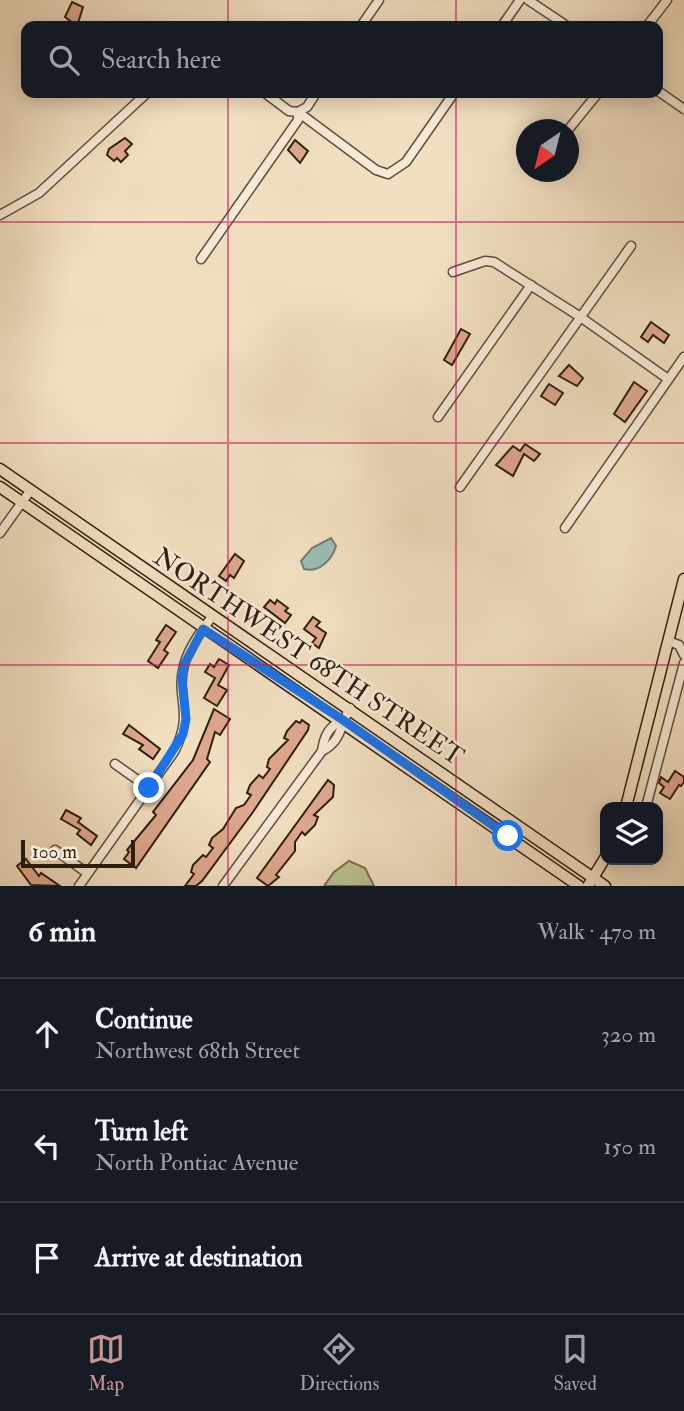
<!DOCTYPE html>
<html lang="en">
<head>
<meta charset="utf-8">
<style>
  body { margin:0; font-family:"IM FELL Double Pica",serif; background:#20242c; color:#f1f3f6 }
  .controls { position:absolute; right:21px; bottom:21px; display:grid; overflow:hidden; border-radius:14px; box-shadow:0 4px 18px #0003 }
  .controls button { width:63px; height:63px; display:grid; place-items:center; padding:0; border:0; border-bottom:2px solid #363941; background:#171b24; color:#f1f3f6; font:35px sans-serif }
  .compass { position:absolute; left:516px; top:119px; width:63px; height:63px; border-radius:50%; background:#171b24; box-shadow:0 4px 18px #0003; rotate:215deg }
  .scale { position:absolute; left:21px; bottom:18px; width:114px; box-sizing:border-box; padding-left:7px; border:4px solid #301e0d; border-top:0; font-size:19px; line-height:24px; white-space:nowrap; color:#301e0d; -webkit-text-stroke:5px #f7ead7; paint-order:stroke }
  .stop { position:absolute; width:21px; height:21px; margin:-16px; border:5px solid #1a73e8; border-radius:50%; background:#fff }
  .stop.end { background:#1a73e8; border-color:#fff; box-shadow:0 2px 7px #0008 }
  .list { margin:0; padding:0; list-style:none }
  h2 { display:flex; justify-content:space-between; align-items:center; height:91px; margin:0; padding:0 28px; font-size:30px }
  h2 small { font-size:23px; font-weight:400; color:#9ea1a6 }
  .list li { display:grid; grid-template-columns:46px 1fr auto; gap:21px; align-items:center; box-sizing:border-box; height:112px; padding:0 28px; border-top:2px solid #363941 }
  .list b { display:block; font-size:26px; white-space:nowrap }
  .list p { margin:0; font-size:23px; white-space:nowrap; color:#9ea1a6 }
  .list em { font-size:23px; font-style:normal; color:#9ea1a6 }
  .icon { flex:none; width:38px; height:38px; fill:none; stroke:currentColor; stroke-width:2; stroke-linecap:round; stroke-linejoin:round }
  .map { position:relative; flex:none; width:684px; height:886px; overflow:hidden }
  .search { position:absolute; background:#171b24; box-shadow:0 4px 18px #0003; left:21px; right:21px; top:21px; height:77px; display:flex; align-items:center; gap:18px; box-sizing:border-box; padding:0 24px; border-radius:14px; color:#9ea1a6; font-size:26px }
  .sheet { height:427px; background:#171b24 }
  nav { display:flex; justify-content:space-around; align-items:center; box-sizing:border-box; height:98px; border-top:2px solid #363941; background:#171b24; font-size:19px; color:#9ea1a6 }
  nav a { display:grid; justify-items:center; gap:4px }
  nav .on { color:#c59692 }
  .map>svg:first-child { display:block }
  .green { fill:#bbc192; stroke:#767050; stroke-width:2 }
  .water { fill:#9bbcb6; stroke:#707d72; stroke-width:2 }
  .building { fill:#dea88e; stroke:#301e0d; stroke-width:2 }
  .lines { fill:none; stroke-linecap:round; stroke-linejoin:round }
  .minor-casing { stroke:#604e3a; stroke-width:11 }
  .major-casing { stroke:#301e0d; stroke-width:13 }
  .minor { stroke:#f7ead7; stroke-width:8 }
  .major { stroke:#f2dfc1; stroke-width:10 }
  .route { stroke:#1a73e8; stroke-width:9 }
  .grid { fill:none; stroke:#c2185b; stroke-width:2; stroke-opacity:0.55 }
  .labels { text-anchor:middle; stroke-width:5; stroke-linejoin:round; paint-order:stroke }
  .street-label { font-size:26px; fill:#301e0d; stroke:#f7ead7 }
</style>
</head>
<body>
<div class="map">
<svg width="684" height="886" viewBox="0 0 684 886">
  <rect width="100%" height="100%" fill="#f2dfc1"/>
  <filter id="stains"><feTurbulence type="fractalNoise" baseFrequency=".00286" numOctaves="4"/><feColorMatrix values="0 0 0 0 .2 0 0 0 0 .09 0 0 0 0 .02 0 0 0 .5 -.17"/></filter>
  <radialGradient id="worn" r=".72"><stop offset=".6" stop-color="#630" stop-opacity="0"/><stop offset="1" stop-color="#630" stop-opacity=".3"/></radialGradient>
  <!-- green -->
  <polygon class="green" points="349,861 365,868 374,886 324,886 334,872"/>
  <!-- water -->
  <path class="water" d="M331,538L336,546C332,560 319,573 304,569L301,561L312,548Z"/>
  <!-- building -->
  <g class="building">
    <polygon points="72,2 83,7 77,26 65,17"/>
    <polygon points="125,138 132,144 125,151 128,155 121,162 117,158 114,161 107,155 109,149"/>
    <polygon points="295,140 308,151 300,163 288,150"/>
    <polygon points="651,322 669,335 664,343 653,335 648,342 641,337"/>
    <polygon points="461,329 470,334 452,365 444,360"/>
    <polygon points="569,365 583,378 577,386 559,376"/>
    <polygon points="634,382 647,391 625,422 614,414"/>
    <polygon points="549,384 563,393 555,405 541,396"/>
    <polygon points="525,444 540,454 534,461 524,454 513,476 496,465 513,446 520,451"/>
    <polygon points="235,554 244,561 234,578 230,575 226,581 219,576"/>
    <polygon points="270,600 275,604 277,600 288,608 285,611 291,615 285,623 264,607"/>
    <polygon points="313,617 320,622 316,626 326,633 319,648 312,643 316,638 304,629"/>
    <polygon points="166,625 176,632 164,650 168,653 158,668 148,661 160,642 156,640"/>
    <polygon points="219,659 229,665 218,685 227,690 217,706 204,698 215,678 205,672 210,664 214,667"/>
    <polygon points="214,709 230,719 220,735 215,732 207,759 210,762 136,868 124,859 129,852 127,850 156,815 153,812 193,760"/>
    <polygon points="302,720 309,725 308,730 253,812 202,881 196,886 185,886 194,874 191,872 193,865 203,855 206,857 213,848 209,845 212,838 223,829 236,808 244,805 251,795 247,793 250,785 259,775 263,778 270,769 267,767 269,759 288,740 284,738 287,731 296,721 300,723"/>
    <polygon points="129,725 160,749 153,759 139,749 143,745 123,734"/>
    <polygon points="675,771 684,777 684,782 681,786 679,785 670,799 660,793 664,787 659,783 661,777 668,782"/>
    <polygon points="328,780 334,785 333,797 314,815 318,817 315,825 305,835 302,832 295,842 295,851 276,875 279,877 268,886 257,878"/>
    <polygon points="66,810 81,818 78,822 97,836 91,845 77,834 80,830 61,819"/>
    <polygon points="26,859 39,876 41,873 60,886 31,885 17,866"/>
  </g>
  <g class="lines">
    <defs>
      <g id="minor">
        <polyline points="528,0 567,26"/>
        <polyline points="361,26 379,0"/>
        <polyline points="502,26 520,0"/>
        <polyline points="647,26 667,0"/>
        <polyline points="658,91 684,109"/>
        <polyline points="265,93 289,111 298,112 376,170 388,174 406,162 454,93"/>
        <polyline points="568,130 598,93"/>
        <polyline points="0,215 39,193 147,93"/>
        <polyline points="201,259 298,120 298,112 307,107 316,93"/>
        <polyline points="453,272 485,261 494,262 579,316 668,379"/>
        <polyline points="438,417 531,285"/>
        <polyline points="460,487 631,246"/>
        <polyline points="565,528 684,357"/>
        <polyline points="0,533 30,491"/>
        <polyline points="668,641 679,645 684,655"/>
        <path d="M322,751C342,741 340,725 350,708"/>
        <polyline points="115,764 149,788"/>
        <polyline points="646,807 684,663"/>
        <polyline points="55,850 87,873"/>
        <path d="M79,886L174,752C195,711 175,700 184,665C189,647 201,631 212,617"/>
        <path d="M223,886L322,751C324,736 329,726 343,720"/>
      </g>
      <g id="major">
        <polyline points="0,469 605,886"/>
        <polyline points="0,487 579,886"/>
        <polyline points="626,807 684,579"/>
        <polyline points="588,886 605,858"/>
      </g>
    </defs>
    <!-- minor casing -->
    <use href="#minor" class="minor-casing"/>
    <!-- major casing -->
    <use href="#major" class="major-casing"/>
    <!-- minor -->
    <use href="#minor" class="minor"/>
    <!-- major -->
    <use href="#major" class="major"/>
  </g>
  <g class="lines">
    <!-- route -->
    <polyline class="route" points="149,788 183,734 186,719 182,679 184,665 203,629 343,720 508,836"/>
  </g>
  <!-- grid -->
  <path class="grid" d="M228,0V26M456,0V26M228,93V886M456,93V886M0,222H684M0,443H684M0,665H684"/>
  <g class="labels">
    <!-- street labels -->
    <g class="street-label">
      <text transform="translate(309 656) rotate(34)" y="9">NORTHWEST 68TH STREET</text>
    </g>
  </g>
  <rect width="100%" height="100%" filter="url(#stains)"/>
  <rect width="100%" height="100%" fill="url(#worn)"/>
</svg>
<div class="controls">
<button><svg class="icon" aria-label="layers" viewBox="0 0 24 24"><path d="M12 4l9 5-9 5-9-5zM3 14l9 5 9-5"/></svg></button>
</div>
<svg class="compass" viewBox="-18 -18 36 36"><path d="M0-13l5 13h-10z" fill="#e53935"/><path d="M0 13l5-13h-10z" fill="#9ea1a6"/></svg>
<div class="scale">100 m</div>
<div class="stop" style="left:508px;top:836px"></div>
<div class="stop end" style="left:149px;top:788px"></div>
<div class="search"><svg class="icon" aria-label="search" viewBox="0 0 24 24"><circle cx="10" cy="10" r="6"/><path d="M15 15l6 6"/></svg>Search here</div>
</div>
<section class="sheet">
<h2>6 min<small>Walk · 470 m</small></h2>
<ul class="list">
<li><svg class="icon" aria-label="ahead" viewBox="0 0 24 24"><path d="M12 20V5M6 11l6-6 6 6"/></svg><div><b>Continue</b><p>Northwest 68th Street</p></div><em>320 m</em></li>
<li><svg class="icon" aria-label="left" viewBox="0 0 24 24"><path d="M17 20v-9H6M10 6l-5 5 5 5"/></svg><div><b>Turn left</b><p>North Pontiac Avenue</p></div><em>150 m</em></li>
<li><svg class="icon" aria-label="arrive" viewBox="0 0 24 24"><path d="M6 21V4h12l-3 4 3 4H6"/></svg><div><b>Arrive at destination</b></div></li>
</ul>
</section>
<nav>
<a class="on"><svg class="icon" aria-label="map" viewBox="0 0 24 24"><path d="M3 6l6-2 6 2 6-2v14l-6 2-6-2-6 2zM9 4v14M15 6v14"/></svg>Map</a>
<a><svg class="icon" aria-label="directions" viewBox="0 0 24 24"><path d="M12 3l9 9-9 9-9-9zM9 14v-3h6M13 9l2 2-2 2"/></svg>Directions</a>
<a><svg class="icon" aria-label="saved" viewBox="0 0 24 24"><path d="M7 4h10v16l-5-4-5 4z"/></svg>Saved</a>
</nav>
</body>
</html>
